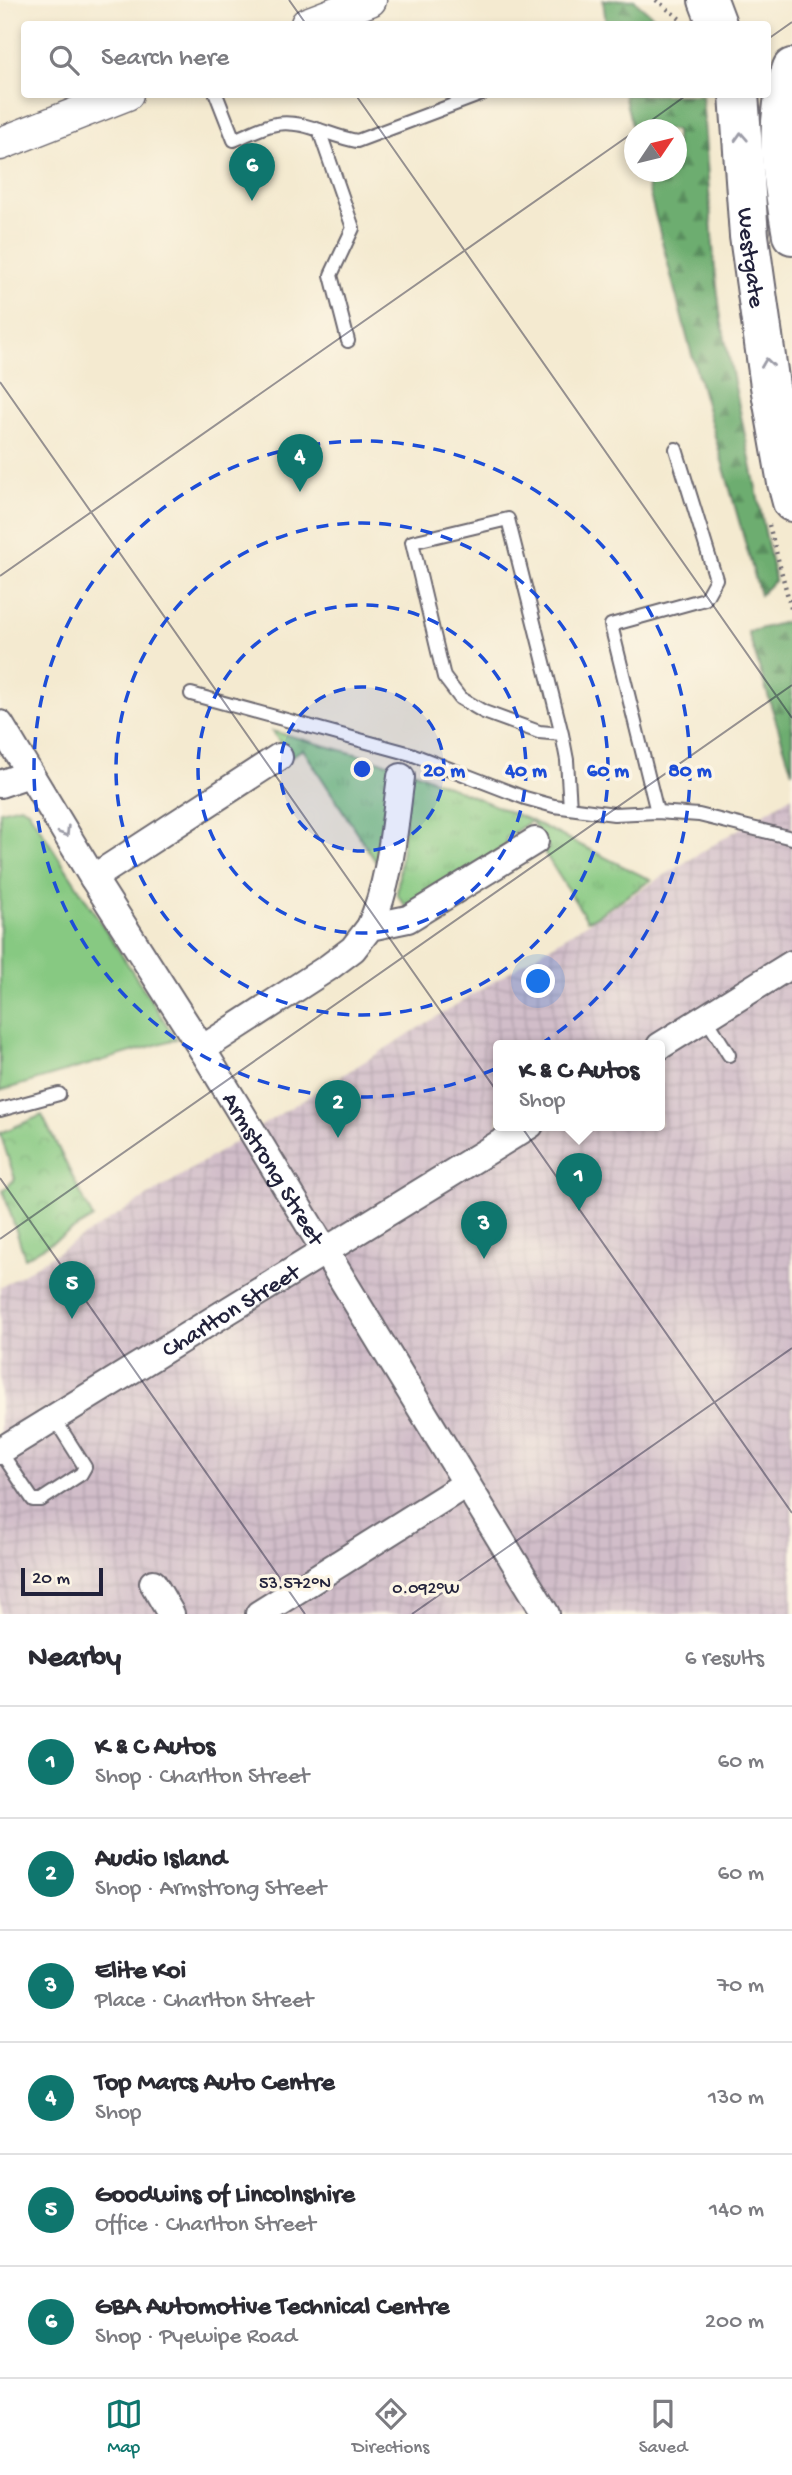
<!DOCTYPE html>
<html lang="en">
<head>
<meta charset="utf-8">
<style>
  body { margin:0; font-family:"Gochi Hand",sans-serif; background:#f7f7f7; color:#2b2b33 }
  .compass { position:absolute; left:624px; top:119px; width:63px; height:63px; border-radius:50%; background:#fff; box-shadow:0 4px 10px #0003; rotate:55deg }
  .scale { position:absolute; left:21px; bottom:18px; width:82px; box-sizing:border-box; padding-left:7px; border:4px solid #22223b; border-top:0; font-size:19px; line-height:24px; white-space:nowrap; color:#22223b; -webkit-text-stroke:5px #fcf5e5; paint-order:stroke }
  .you { position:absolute; left:539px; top:982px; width:24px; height:24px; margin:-18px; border:5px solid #fff; border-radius:50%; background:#1a73e8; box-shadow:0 0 0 10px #1a73e833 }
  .badge { display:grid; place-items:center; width:46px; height:46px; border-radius:50%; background:#0f766e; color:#fff; font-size:23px; font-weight:700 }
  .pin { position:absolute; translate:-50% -58px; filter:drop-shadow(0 2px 4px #0008) }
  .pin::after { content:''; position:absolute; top:37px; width:24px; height:21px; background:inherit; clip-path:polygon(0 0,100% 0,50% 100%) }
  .popup { position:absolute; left:493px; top:1040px; width:172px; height:91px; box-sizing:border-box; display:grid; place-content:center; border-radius:7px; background:#fff; filter:drop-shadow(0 2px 5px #0005); font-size:23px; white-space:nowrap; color:#7c7c81 }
  .popup b { font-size:26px; color:#2b2b33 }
  .popup::after { content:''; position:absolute; left:50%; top:100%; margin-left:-14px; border:14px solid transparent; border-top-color:#fff }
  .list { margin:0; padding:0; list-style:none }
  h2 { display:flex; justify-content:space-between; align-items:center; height:91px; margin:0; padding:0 28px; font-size:30px }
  h2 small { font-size:23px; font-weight:400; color:#7c7c81 }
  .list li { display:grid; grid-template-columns:46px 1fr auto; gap:21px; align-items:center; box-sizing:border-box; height:112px; padding:0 28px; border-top:2px solid #e1e1e2 }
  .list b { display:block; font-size:26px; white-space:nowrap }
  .list p { margin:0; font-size:23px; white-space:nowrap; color:#7c7c81 }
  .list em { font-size:23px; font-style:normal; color:#7c7c81 }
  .icon { flex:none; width:38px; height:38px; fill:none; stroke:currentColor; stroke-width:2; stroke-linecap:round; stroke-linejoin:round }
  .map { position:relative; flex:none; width:792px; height:1614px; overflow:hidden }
  .search { position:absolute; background:#fff; box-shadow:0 4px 10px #0003; left:21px; right:21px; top:21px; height:77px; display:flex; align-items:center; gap:18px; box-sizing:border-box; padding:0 24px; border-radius:7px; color:#7c7c81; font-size:26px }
  .sheet { height:763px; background:#fff }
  nav { display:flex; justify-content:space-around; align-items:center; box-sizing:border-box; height:98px; border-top:2px solid #e1e1e2; background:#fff; font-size:19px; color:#7c7c81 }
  nav a { display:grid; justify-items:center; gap:4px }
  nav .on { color:#0f766e }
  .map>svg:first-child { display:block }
  .industrial { fill:url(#industrial-grid); fill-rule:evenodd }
  .grass { fill:url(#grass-tufts); stroke:#54765e; stroke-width:2 }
  .forest { fill:url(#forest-firs); stroke:#486856; stroke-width:2 }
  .park { fill:url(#park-crowns); stroke:#54765e; stroke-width:2 }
  .pitch { fill:#87c982; stroke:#54765e; stroke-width:2 }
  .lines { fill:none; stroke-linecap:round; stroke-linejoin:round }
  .service-casing { stroke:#6c686f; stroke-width:16 }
  .minor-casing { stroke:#6c686f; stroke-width:30 }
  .tertiary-casing { stroke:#6c686f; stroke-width:35 }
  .trunk-casing { stroke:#6c686f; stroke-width:42 }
  .path { stroke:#6c686f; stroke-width:4.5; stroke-dasharray:2 5; stroke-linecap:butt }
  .service { stroke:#fff; stroke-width:12 }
  .minor { stroke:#fff; stroke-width:26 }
  .tertiary { stroke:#fff; stroke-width:32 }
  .trunk { stroke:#fff; stroke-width:38 }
  .oneway { stroke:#9c9ca7 }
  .ticks { fill:none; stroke:#22223b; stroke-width:2; stroke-opacity:0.45 }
  .ring { fill:none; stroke:#1d4ed8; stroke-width:3.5; stroke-dasharray:12 9 }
  .labels { text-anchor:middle; stroke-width:7; stroke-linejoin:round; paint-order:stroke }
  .street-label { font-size:24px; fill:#22223b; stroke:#fcf5e5 }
  .ticks-label { font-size:18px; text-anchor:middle; fill:#22223b; stroke:#fcf5e5; stroke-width:7; stroke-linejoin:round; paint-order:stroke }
  .centre { fill:#1d4ed8; stroke:#fcf5e5; stroke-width:3.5 }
  .ring-label { font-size:21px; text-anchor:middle; font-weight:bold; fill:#1d4ed8; stroke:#fcf5e5; stroke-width:7; stroke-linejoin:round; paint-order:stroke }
</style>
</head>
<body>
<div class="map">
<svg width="792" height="1614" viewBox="0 0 792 1614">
  <defs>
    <pattern id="industrial-grid" width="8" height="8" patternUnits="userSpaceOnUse" patternTransform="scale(1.75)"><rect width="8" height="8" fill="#d1bdc9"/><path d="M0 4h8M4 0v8" fill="none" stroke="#b3a2ae"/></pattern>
    <pattern id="grass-tufts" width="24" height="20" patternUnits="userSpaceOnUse" patternTransform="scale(1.75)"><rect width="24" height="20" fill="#87c982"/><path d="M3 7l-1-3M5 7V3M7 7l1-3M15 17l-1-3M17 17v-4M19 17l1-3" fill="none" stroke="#74ac71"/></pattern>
    <pattern id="forest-firs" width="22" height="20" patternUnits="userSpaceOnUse" patternTransform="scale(1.75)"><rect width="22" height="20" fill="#6dad70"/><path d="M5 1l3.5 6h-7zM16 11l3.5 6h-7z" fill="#598c5d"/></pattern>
    <pattern id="park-crowns" width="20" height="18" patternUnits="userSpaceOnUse" patternTransform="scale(1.75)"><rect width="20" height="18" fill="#87c982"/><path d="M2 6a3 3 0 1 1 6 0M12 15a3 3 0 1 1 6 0" fill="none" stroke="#74ac71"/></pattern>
  </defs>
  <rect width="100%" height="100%" fill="#fcf5e5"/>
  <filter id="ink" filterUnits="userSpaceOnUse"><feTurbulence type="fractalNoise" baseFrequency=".0143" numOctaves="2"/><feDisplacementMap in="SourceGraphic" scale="14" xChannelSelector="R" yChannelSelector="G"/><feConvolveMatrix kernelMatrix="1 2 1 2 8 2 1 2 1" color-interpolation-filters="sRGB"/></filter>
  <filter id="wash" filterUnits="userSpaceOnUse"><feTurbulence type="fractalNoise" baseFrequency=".00686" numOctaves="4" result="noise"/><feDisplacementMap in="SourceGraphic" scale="28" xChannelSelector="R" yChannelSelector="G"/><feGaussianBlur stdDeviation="1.57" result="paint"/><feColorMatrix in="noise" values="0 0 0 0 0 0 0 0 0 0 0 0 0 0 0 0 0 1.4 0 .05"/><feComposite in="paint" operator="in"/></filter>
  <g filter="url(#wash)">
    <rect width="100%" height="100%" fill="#f4ead0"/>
    <!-- industrial -->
    <path class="industrial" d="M792,796V1614H0V1288ZM498,1045H660V1125H498Z"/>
    <!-- grass -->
    <g class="grass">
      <polygon points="272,731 391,764 385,816 376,862 303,749 290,757"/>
      <polygon points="410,770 532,821 651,880 592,919 587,920 544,852 549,848 531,821 506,838 506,846 407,908 397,894"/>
    </g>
    <!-- forest -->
    <g class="forest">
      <polygon points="603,0 634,0 662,24 606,24"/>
      <polygon points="624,95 702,95 714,260 721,319 775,580 760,595 688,341 644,172 676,172 676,130 634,130 634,133"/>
      <polygon points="792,620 792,772 748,632"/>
    </g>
    <!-- park -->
    <polygon class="park" points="42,1115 93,1218 25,1258 3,1191 15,1179 0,1133"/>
    <!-- pitch -->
    <polygon class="pitch" points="20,806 28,810 176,1039 0,1091 0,811"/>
  </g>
  <g filter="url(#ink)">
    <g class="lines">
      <defs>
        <g id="service">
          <path d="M216,94L234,140C247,135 262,126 276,124C303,119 331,137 357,141L482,94"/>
          <polyline points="319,130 353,228 331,275 348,341"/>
          <polyline points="191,694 411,754 525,798 554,806 614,814 657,812 699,815 792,838"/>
          <polyline points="562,734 539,732 484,712 460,698 444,677 412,542 508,519 562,734 567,760 570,808"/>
          <polyline points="657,812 611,625 705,599 716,579 676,449"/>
          <polyline points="706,1018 729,1055"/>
          <polyline points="0,1110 59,1094"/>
          <polyline points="0,1451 33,1500 41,1500 81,1474 85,1467 54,1418"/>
        </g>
        <g id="minor">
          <path id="s1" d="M0,724L93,878L202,1049L546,1614"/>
          <polyline points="0,784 29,774"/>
          <polyline points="93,878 279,757"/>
          <path d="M370,927C391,880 394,827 401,777"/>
          <polyline points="660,1046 792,964"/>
          <polyline points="202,1049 329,967 353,949 370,927 408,919 535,841"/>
          <path id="s2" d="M0,1451L530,1125"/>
          <polyline points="153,1583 171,1614"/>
          <polyline points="259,1614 466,1484"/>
        </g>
        <g id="tertiary">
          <polyline points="307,24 370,0"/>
          <polyline points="0,144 127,94"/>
        </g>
        <g id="trunk">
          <polyline points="708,0 717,24"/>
          <path d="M792,68C772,123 782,179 792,235"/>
          <path id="s3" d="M739,94L749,236L770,386L787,483L792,502"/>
        </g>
      </defs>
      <!-- service casing -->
      <use href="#service" class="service-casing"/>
      <!-- minor casing -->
      <use href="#minor" class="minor-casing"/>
      <!-- tertiary casing -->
      <use href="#tertiary" class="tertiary-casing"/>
      <!-- trunk casing -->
      <use href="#trunk" class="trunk-casing"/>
      <!-- path -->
      <g class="path">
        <polyline points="656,0 680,19"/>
        <polyline points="769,525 792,612"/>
      </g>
      <!-- service -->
      <use href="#service" class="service"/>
      <!-- minor -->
      <use href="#minor" class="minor"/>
      <!-- tertiary -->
      <use href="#tertiary" class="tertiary"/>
      <!-- trunk -->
      <use href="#trunk" class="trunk"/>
    </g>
    <!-- one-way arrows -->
    <defs><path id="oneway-chevron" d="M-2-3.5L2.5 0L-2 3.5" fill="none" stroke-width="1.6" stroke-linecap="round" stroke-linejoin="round" transform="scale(1.75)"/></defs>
    <g class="oneway">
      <use href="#oneway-chevron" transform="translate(741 137) rotate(-93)"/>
      <use href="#oneway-chevron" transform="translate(767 363) rotate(-98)"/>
      <use href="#oneway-chevron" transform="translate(65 832) rotate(58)"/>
    </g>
  </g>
  <!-- ticks -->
  <path class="ticks" d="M289,0L306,24M768,39L792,22M355,94L792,718M638,130L688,94M0,382L792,1513M0,576L634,132M0,1178L305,1614M0,1239L792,685M412,1614L792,1348"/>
  <!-- distance rings -->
  <circle cx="362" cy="769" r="82" fill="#1d4ed8" fill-opacity=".12"/>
  <g class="ring">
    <circle cx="362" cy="769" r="82"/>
    <circle cx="362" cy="769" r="164"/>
    <circle cx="362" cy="769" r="246"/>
    <circle cx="362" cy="769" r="328"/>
  </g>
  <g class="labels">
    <!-- street labels -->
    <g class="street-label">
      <text dy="8" stroke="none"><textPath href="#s3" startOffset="164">Westgate</textPath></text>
      <text dy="8" stroke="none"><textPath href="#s1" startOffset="522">Armstrong Street</textPath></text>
      <text dy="8" stroke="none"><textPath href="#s2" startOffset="270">Charlton Street</textPath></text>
    </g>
  </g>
  <g class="ticks-label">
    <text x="295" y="1588">53.572°N</text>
    <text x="426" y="1593">0.092°W</text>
  </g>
  <circle cx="362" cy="769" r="10" class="centre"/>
  <g class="ring-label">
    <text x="444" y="776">20 m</text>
    <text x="526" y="776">40 m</text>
    <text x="608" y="776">60 m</text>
    <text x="690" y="776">80 m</text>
  </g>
</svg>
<svg class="compass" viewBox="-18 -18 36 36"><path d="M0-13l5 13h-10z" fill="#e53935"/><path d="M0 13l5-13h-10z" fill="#7c7c81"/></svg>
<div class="scale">20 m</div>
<div class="you"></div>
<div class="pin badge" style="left:579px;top:1211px">1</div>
<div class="popup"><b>K &amp; C Autos</b>Shop</div>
<div class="pin badge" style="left:338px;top:1138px">2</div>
<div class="pin badge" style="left:484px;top:1259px">3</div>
<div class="pin badge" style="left:300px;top:492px">4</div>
<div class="pin badge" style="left:72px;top:1319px">5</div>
<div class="pin badge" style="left:252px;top:201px">6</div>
<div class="search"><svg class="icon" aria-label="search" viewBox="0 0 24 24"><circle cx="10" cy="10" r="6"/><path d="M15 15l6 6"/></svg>Search here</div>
</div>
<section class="sheet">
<h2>Nearby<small>6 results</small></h2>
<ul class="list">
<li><span class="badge">1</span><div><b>K &amp; C Autos</b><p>Shop · Charlton Street</p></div><em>60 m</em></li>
<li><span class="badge">2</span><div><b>Audio Island</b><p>Shop · Armstrong Street</p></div><em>60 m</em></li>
<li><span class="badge">3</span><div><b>Elite Koi</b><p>Place · Charlton Street</p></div><em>70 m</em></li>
<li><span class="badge">4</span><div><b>Top Marcs Auto Centre</b><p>Shop</p></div><em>130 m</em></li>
<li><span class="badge">5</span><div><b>Goodwins of Lincolnshire</b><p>Office · Charlton Street</p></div><em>140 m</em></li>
<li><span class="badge">6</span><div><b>GBA Automotive Technical Centre</b><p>Shop · Pyewipe Road</p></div><em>200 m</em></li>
</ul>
</section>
<nav>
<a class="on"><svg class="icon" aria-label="map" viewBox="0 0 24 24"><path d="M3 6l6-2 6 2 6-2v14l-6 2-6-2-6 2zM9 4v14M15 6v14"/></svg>Map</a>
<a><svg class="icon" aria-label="directions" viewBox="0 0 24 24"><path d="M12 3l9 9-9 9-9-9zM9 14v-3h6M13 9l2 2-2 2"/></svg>Directions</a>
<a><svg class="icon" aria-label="saved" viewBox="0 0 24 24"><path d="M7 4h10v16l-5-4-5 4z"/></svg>Saved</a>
</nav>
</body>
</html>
